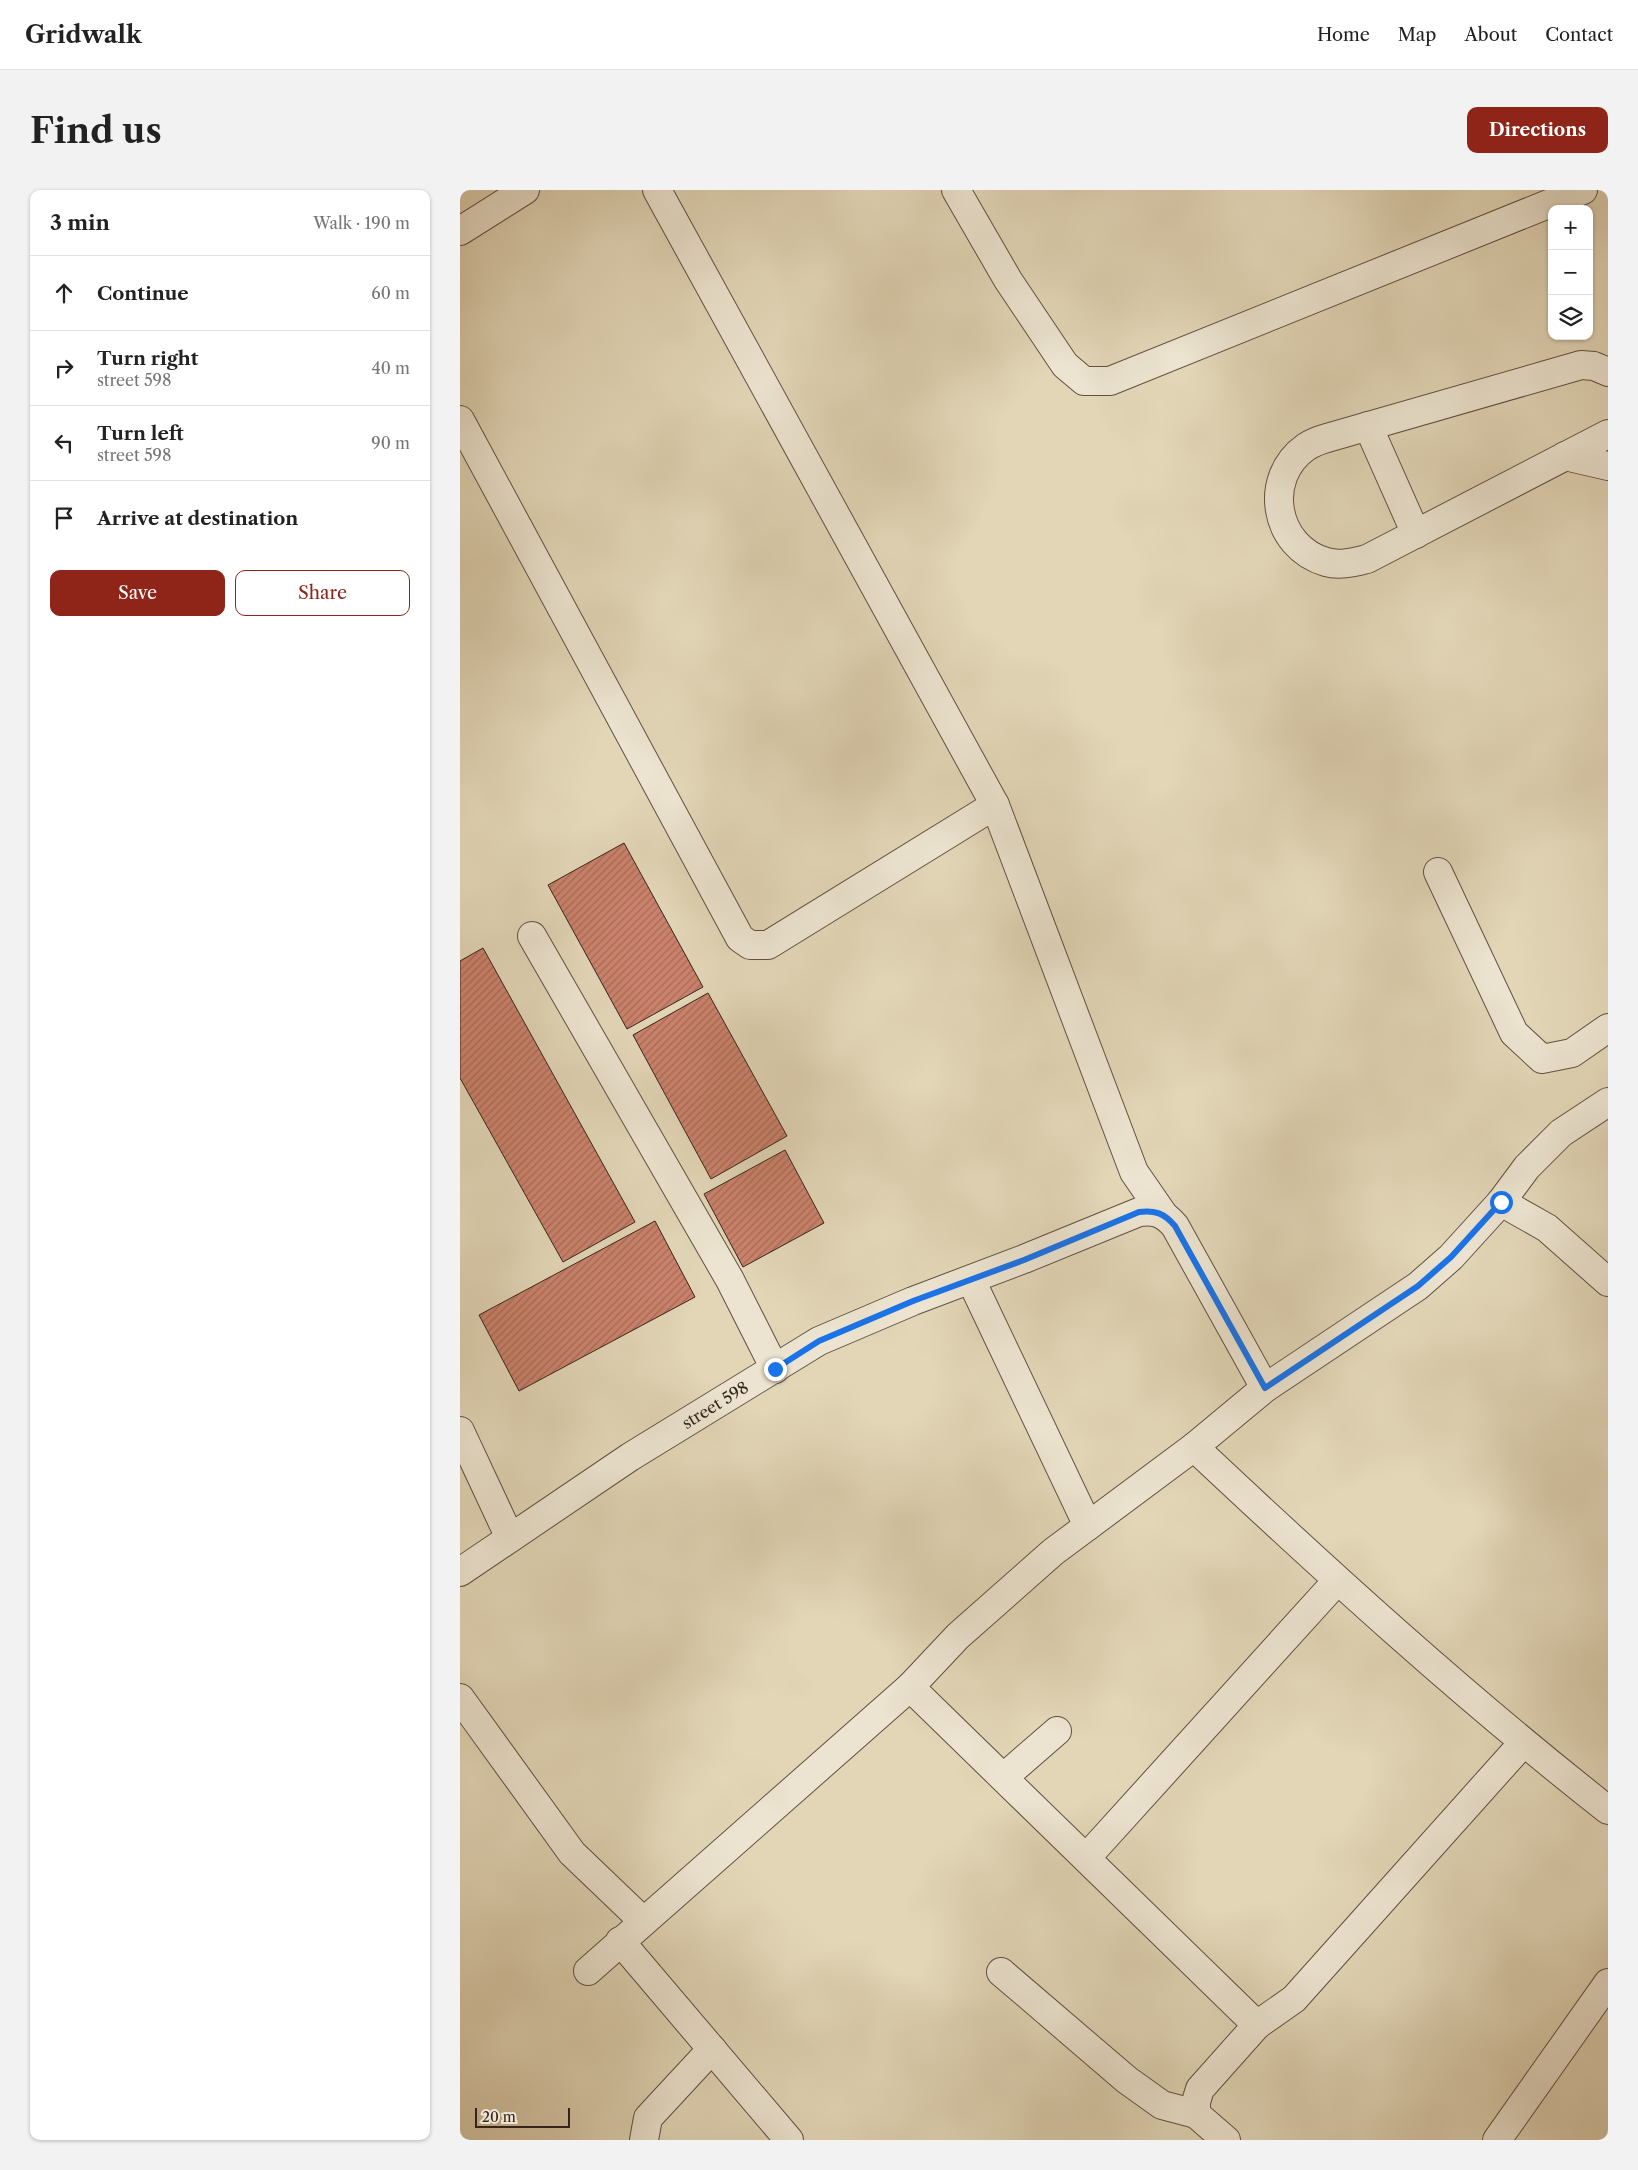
<!DOCTYPE html>
<html lang="en">
<head>
<meta charset="utf-8">
<style>
  body { margin:0; font-family:"Libre Caslon Text",serif; background:#f2f2f2; color:#222 }
  .controls { position:absolute; right:15px; top:15px; display:grid; overflow:hidden; border-radius:10px; box-shadow:0 1px 4px #0004 }
  .controls button { width:45px; height:45px; display:grid; place-items:center; padding:0; border:0; border-bottom:1px solid #e0e0e0; background:#fff; color:#222; font:25px sans-serif }
  .scale { position:absolute; left:15px; bottom:12px; width:95px; box-sizing:border-box; padding-left:5px; border:2px solid #36231a; border-top:0; font-size:14px; line-height:18px; white-space:nowrap; color:#36231a; -webkit-text-stroke:4px #ece4d0; paint-order:stroke }
  .stop { position:absolute; width:15px; height:15px; margin:-11px; border:4px solid #1a73e8; border-radius:50%; background:#fff }
  .stop.end { background:#1a73e8; border-color:#fff; box-shadow:0 1px 5px #0008 }
  .list { margin:0; padding:0; list-style:none }
  h2 { display:flex; justify-content:space-between; align-items:center; height:65px; margin:0; padding:0 20px; font-size:21px }
  h2 small { font-size:16px; font-weight:400; color:#767676 }
  .list li { display:grid; grid-template-columns:32px 1fr auto; gap:15px; align-items:center; box-sizing:border-box; height:75px; padding:0 20px; border-top:1px solid #e0e0e0 }
  .list b { display:block; font-size:19px; white-space:nowrap }
  .list p { margin:0; font-size:16px; white-space:nowrap; color:#767676 }
  .list em { font-size:16px; font-style:normal; color:#767676 }
  .actions { display:flex; gap:10px; padding:15px 20px }
  .actions a { flex:1; padding:11px 0; border:1px solid #8f2418; border-radius:10px; text-align:center; font-size:18px; color:#8f2418 }
  .actions .main { background:#8f2418; color:#fff }
  .icon { flex:none; width:28px; height:28px; fill:none; stroke:currentColor; stroke-width:2; stroke-linecap:round; stroke-linejoin:round }
  .map { position:relative; flex:none; width:1148px; height:1950px; overflow:hidden; border-radius:10px }
  header { display:flex; align-items:center; gap:30px; box-sizing:border-box; height:70px; padding:0 25px; background:#fff; border-bottom:1px solid #e0e0e0 }
  header strong { font-size:24px }
  nav { display:flex; gap:28px; margin-inline-start:auto; font-size:18px }
  .intro { display:flex; align-items:center; justify-content:space-between; box-sizing:border-box; height:120px; padding:0 30px }
  h1 { margin:0; font-size:35px }
  .button { padding:12px 22px; border-radius:10px; background:#8f2418; color:#fff; font-size:18px; font-weight:700 }
  main { display:flex; gap:30px; padding:0 30px }
  aside { flex:1; background:#fff; border-radius:10px; box-shadow:0 1px 4px #0004 }
  .map>svg:first-child { display:block }
  .building { fill:url(#building-hatch); stroke:#36231a }
  .lines { fill:none; stroke-linecap:round; stroke-linejoin:round }
  .minor-casing { stroke:#615041; stroke-width:30 }
  .minor { stroke:#ece4d0; stroke-width:28 }
  .route { stroke:#1a73e8; stroke-width:6 }
  .labels { text-anchor:middle; stroke-width:4.5; stroke-linejoin:round; paint-order:stroke }
  .street-label { font-size:16px; fill:#36231a; stroke:#ece4d0 }
</style>
</head>
<body>
<header>
<strong>Gridwalk</strong>
<nav><a>Home</a><a>Map</a><a>About</a><a>Contact</a></nav>
</header>
<div class="intro"><h1>Find us</h1><a class="button">Directions</a></div>
<main>
<aside>
<h2>3 min<small>Walk · 190 m</small></h2>
<ul class="list">
<li><svg class="icon" aria-label="ahead" viewBox="0 0 24 24"><path d="M12 20V5M6 11l6-6 6 6"/></svg><div><b>Continue</b></div><em>60 m</em></li>
<li><svg class="icon" aria-label="right" viewBox="0 0 24 24"><path d="M7 20v-9h11M14 6l5 5-5 5"/></svg><div><b>Turn right</b><p>street 598</p></div><em>40 m</em></li>
<li><svg class="icon" aria-label="left" viewBox="0 0 24 24"><path d="M17 20v-9H6M10 6l-5 5 5 5"/></svg><div><b>Turn left</b><p>street 598</p></div><em>90 m</em></li>
<li><svg class="icon" aria-label="arrive" viewBox="0 0 24 24"><path d="M6 21V4h12l-3 4 3 4H6"/></svg><div><b>Arrive at destination</b></div></li>
</ul>
<div class="actions"><a class="main">Save</a><a>Share</a></div>
</aside>
<div class="map">
<svg width="1148" height="1950" viewBox="0 0 1148 1950">
  <defs>
    <pattern id="building-hatch" width="6" height="6" patternUnits="userSpaceOnUse" patternTransform="scale(1.25)"><rect width="6" height="6" fill="#cb826c"/><path d="M-1 1l2-2M0 6l6-6M5 7l2-2" fill="none" stroke="#a66a58"/></pattern>
  </defs>
  <rect width="100%" height="100%" fill="#e2d6b7"/>
  <filter id="stains"><feTurbulence type="fractalNoise" baseFrequency=".004" numOctaves="4"/><feColorMatrix values="0 0 0 0 .2 0 0 0 0 .09 0 0 0 0 .02 0 0 0 .5 -.17"/></filter>
  <radialGradient id="worn" r=".72"><stop offset=".6" stop-color="#630" stop-opacity="0"/><stop offset="1" stop-color="#630" stop-opacity=".3"/></radialGradient>
  <!-- building -->
  <g class="building">
    <polygon points="164,653 243,797 167,839 88,695"/>
    <polygon points="23,758 175,1032 103,1072 0,888 0,771"/>
    <polygon points="248,803 327,946 251,989 173,845"/>
    <polygon points="325,960 364,1033 283,1077 244,1004"/>
    <polygon points="195,1031 235,1107 59,1201 19,1125"/>
  </g>
  <g class="lines">
    <defs>
      <g id="minor">
        <polyline points="197,0 535,615 674,982 703,1024"/>
        <polyline points="496,0 548,90 605,175 624,191 650,191 1123,0"/>
        <polyline points="0,41 65,0"/>
        <path d="M1148,182L1134,176L1121,175L867,248C860,250 852,253 846,257C802,288 814,357 866,372C880,376 894,372 907,369L1148,244"/>
        <polyline points="0,230 280,748 290,755 308,755 535,615"/>
        <polyline points="908,236 956,344"/>
        <polyline points="1105,266 1148,276"/>
        <polyline points="978,682 1054,843 1082,869 1112,863 1148,838"/>
        <polyline points="72,746 270,1090 315,1179"/>
        <polyline points="1041,1012 1087,1038 1148,1092"/>
        <polyline points="511,1090 628,1336"/>
        <polyline points="0,1241 50,1348"/>
        <path d="M734,1257C868,1383 1003,1506 1148,1620"/>
        <path id="s1" d="M0,1382L170,1267L359,1151L453,1111L564,1069L679,1022C695,1020 704,1023 715,1036L805,1198"/>
        <polyline points="450,1497 797,1835 740,1899 736,1912 736,1924 766,1950"/>
        <polyline points="0,1508 112,1663 183,1731"/>
        <polyline points="544,1587 597,1541"/>
        <polyline points="627,1667 877,1391"/>
        <polyline points="160,1751 329,1950"/>
        <polyline points="128,1781 450,1497 498,1446 593,1362 734,1257 805,1198 958,1096 991,1067 1041,1012 1067,977 1101,943 1148,912"/>
        <polyline points="541,1782 667,1890 702,1915 736,1924"/>
        <polyline points="797,1835 834,1809 1063,1553"/>
        <polyline points="184,1950 188,1928 252,1859"/>
        <polyline points="1037,1950 1148,1793"/>
      </g>
    </defs>
    <!-- minor casing -->
    <use href="#minor" class="minor-casing"/>
    <!-- minor -->
    <use href="#minor" class="minor"/>
  </g>
  <g class="lines">
    <!-- route -->
    <path class="route" d="M315,1179L359,1151L453,1111L564,1070L679,1022C695,1020 704,1023 715,1036L805,1198L958,1096L991,1067L1041,1012"/>
  </g>
  <g class="labels">
    <!-- street labels -->
    <g class="street-label">
      <text dy="6" stroke="none"><textPath href="#s1" startOffset="305">street 598</textPath></text>
    </g>
  </g>
  <rect width="100%" height="100%" filter="url(#stains)"/>
  <rect width="100%" height="100%" fill="url(#worn)"/>
</svg>
<div class="controls">
<button>+</button>
<button>−</button>
<button><svg class="icon" aria-label="layers" viewBox="0 0 24 24"><path d="M12 4l9 5-9 5-9-5zM3 14l9 5 9-5"/></svg></button>
</div>
<div class="scale">20 m</div>
<div class="stop" style="left:1041px;top:1012px"></div>
<div class="stop end" style="left:315px;top:1179px"></div>
</div>
</main>
</body>
</html>
